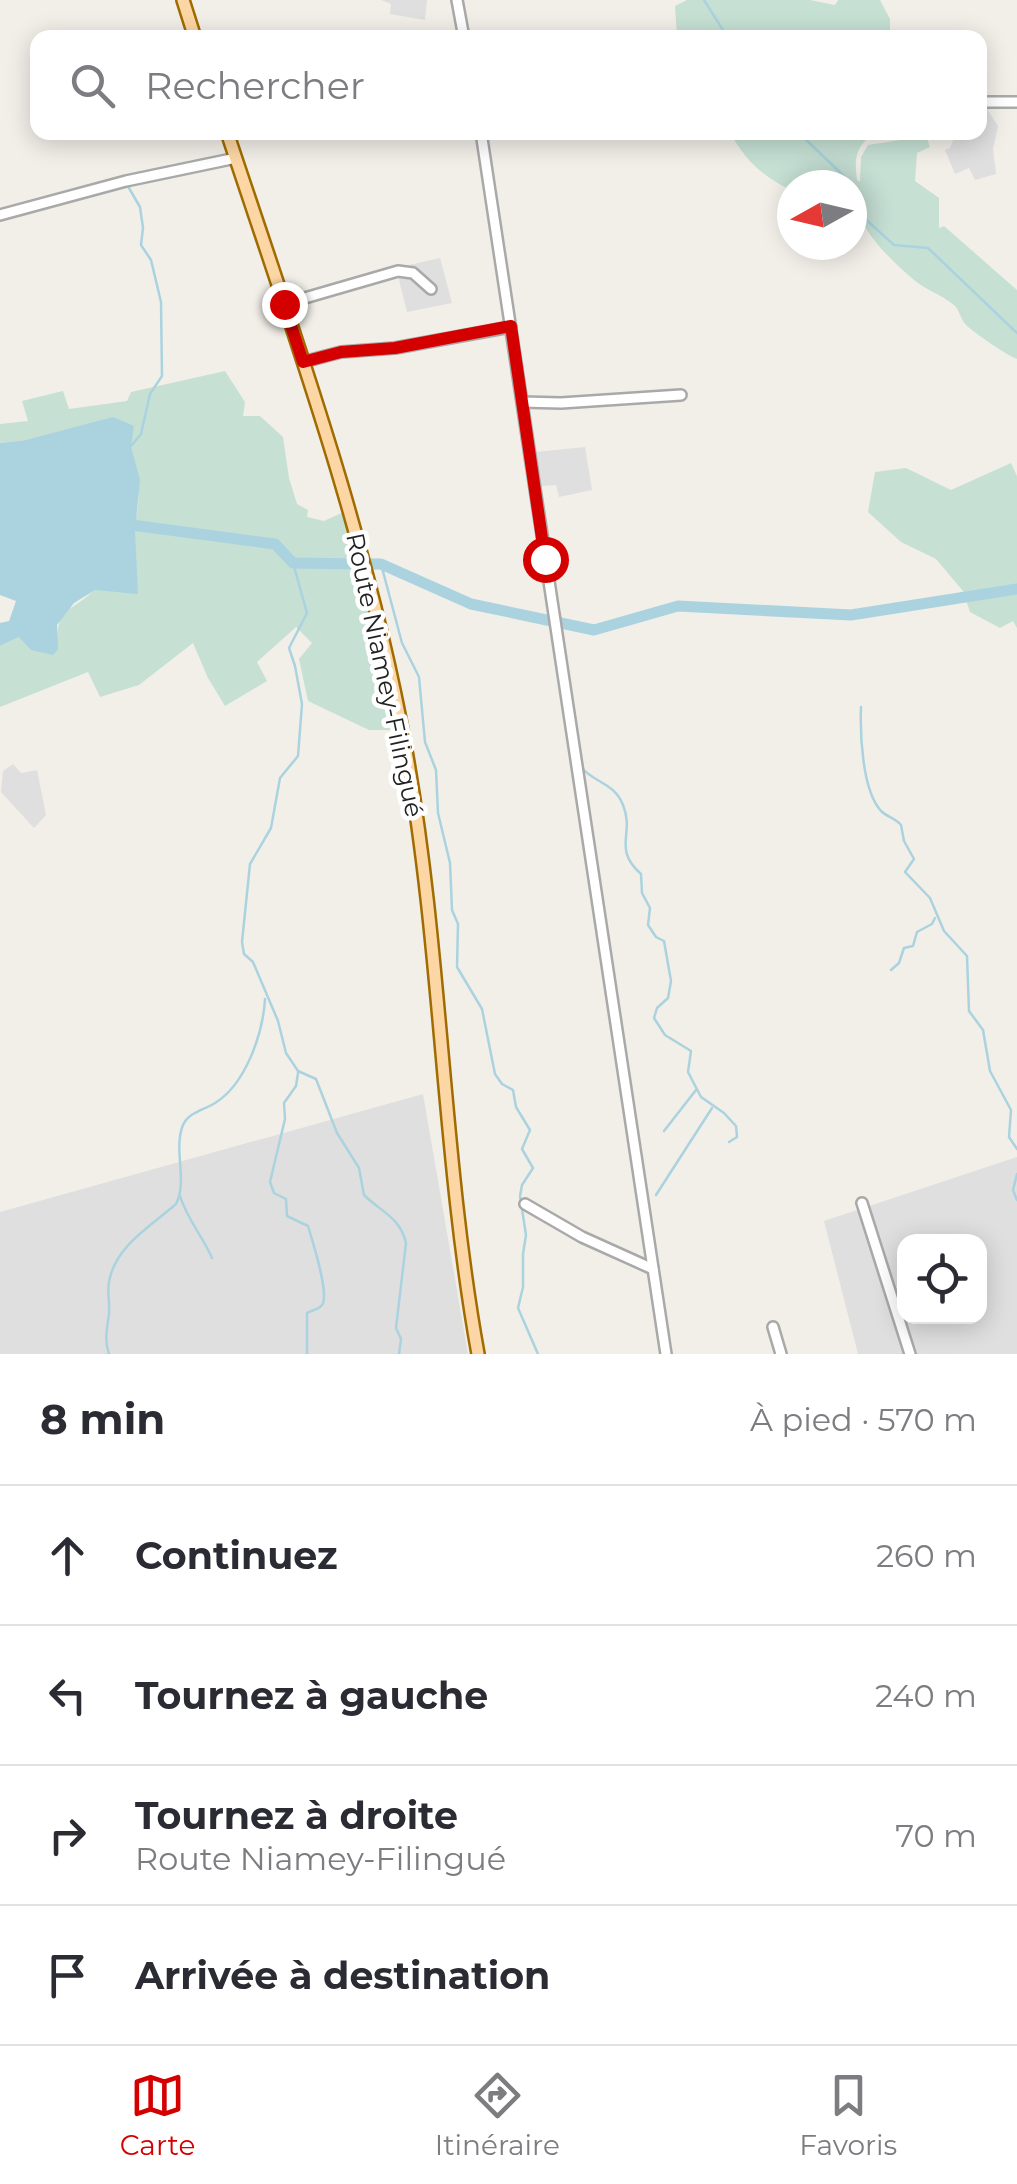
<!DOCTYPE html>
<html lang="fr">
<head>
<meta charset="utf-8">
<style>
  body { margin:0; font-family:Montserrat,sans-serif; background:#f2f2f3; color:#2b2b33 }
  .controls { position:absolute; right:30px; bottom:30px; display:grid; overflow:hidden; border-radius:20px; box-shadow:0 5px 25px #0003 }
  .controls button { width:90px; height:90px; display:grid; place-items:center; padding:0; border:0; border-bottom:2px solid #e1e1e2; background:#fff; color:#2b2b33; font:50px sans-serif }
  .compass { position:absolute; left:777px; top:170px; width:90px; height:90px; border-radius:50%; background:#fff; box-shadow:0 5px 25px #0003; rotate:262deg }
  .stop { position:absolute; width:30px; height:30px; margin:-22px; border:8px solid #d40000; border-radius:50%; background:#fff }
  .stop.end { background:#d40000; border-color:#fff; box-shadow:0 2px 10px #0008 }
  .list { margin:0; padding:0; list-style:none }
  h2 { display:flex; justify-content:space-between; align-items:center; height:130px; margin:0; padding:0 40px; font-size:42px }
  h2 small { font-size:32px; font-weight:400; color:#7c7c81 }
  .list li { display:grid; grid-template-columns:65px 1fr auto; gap:30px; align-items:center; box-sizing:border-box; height:140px; padding:0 40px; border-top:2px solid #e1e1e2 }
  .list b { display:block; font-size:38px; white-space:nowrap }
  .list p { margin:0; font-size:32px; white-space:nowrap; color:#7c7c81 }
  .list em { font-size:32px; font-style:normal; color:#7c7c81 }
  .icon { flex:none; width:55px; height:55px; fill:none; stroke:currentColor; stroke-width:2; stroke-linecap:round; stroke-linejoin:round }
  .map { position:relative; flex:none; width:1017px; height:1354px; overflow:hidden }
  .search { position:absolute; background:#fff; box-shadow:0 5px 25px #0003; left:30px; right:30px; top:30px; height:110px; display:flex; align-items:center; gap:25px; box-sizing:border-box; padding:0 35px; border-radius:20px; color:#7c7c81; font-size:38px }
  .sheet { height:690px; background:#fff }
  nav { display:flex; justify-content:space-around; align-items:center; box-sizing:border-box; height:140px; border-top:2px solid #e1e1e2; background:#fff; font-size:28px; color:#7c7c81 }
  nav a { display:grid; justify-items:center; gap:5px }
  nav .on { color:#d40000 }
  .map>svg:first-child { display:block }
  .residential { fill:#e0dfdf; fill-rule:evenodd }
  .wetland { fill:#c6e0d4 }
  .water { fill:#aad3df }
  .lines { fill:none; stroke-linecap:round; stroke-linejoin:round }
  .stream { stroke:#aad3df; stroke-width:2.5 }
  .river { stroke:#aad3df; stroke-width:11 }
  .minor-casing { stroke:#a9a9a9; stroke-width:14 }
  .major-casing { stroke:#a06b00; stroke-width:16 }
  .minor { stroke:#fff; stroke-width:9 }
  .major { stroke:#fcd6a4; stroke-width:11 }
  .route { stroke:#d40000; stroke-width:12 }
  .labels { text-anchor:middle; stroke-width:9; stroke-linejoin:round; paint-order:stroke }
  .street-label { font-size:25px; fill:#222; stroke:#fff }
</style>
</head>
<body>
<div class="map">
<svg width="1017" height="1354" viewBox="0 0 1017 1354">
  <rect width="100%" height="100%" fill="#f2efe9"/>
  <!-- residential -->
  <g class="residential">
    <polygon points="381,0 427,0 425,20 390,14 391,4"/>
    <polygon points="987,109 998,126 993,149 996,174 975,180 969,168 955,174 945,150 950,148 956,133 980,132 980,110"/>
    <polygon points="440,258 452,303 407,312 396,268"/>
    <polygon points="585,447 592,490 559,497 556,485 542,486 536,452"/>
    <polygon points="13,764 21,773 37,770 46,815 34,828 1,792 3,771"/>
    <polygon points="423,1094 468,1354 0,1354 0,1212"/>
    <path d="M1017,1157V1354H858L824,1221ZM904,1242H980V1316H904Z"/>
  </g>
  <!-- wetland -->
  <g class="wetland">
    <polygon points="687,0 810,0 835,5 838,0 880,0 890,19 890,37 677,37 675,6"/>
    <path d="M730,133H876C856,145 854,157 857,180L860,182L861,157L868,145L926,136L930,147L917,153L915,181L939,198V228L944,226L1017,290V359C1008,356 973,332 966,325C960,319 960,310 954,305C942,295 926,290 914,280C886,256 852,223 852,185H792V191C760,174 747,162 730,133Z"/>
    <path d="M225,371L245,402L243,416H260L283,437L289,478L297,504L308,510L307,517L324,521L346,511L378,636L392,730H369L308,701L299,659L312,643L296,627L257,662L267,681L225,706L208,678L193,643L139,685L100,697L88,672L0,707V646L19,637L57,649C56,603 72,614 96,588C138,543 147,504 131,446L26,440L0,443V424L28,421L22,401L63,391L69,409L127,401L131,392Z"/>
    <polygon points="1011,463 1017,476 1017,628 1013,621 1000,628 970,612 963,591 936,559 901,542 868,512 875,472 906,468 951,490"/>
  </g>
  <!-- water -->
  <polygon class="water" points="113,417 134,426 131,446 140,480 135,532 138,594 95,590 74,603 57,625 58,649 53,655 31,650 19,637 0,646 0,623 9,621 16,601 0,595 0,443 26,440"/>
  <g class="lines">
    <!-- stream -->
    <g class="stream">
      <polyline points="704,0 728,38"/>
      <polyline points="798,132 851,183"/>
      <polyline points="852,186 862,216 894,245 928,248 1017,333"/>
      <polyline points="129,188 140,207 143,228 141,245 151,260 161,302 162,376 150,394 141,434 131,446"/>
      <path d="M293,563L307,613L289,648L295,666L302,704L298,756L280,778L271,828L250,864L242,942L244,954L253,962L278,1021L286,1053L298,1071L316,1079L337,1133L359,1168L364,1195C381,1212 400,1217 406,1243L396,1328L401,1339L399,1354"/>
      <polyline points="381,564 402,643 419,677 425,742 436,770 438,813 450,863 452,910 458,924 457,967 482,1009 495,1074 502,1084 513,1090 516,1107 530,1130 522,1149 533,1168 522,1185 520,1196 526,1235 523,1254 523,1287 518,1308 538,1354"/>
      <path d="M861,707C860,734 862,790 881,811C887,817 895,818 901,825L904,841L914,859L905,872L930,898L944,931L967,956L969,1011L983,1030L990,1071L1011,1110L1009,1137L1017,1149"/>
      <path d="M581,767C594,783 615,783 623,805C635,834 612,848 641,874L642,893L650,908L648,925L656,937L664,941L671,981L668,998L657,1008L654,1018L665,1035L691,1051L688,1072L701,1097L724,1113L736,1126L737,1137L729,1142"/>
      <polyline points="891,970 899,963 904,948 913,946 917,932 932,924 935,918"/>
      <path d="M298,1073L296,1086L284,1103L285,1119L270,1182L274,1193L286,1199L287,1216L308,1226C312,1240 330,1294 322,1305C318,1310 312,1310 307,1313V1354"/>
      <polyline points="664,1131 696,1090"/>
      <polyline points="1017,1174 1013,1190 1017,1200"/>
      <polyline points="656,1195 712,1108"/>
      <path d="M180,1196C187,1219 203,1237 212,1258"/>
      <path d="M109,1354C104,1339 107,1330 109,1314C110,1304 107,1292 109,1282C115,1246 151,1226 176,1204C188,1181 173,1149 183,1125C189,1112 204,1110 215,1103C246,1084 263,1033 265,999"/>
    </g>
    <!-- river -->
    <g class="river">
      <polyline points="124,524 275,544 293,563 360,564"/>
      <polyline points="371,564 381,564 471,604 594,630 678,606 851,615 1017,589"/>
    </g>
    <defs>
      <g id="minor">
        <polyline points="457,0 464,38"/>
        <polyline points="980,102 1017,102"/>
        <polyline points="481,132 666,1354"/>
        <polyline points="0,215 126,181 236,158"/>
        <polyline points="284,304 398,271 413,273 431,289"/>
        <polyline points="303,362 341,352 395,348 511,327"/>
        <polyline points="522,402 561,403 681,395"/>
        <polyline points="862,1203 910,1354"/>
        <polyline points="525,1204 582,1237 653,1269"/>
        <polyline points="773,1327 781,1354"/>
      </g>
      <g id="major">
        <polyline points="183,0 195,38"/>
        <path d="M227,132C295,337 368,539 406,751C442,951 442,1155 478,1354"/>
      </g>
    </defs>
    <!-- minor casing -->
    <use href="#minor" class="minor-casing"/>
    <!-- major casing -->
    <use href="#major" class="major-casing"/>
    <!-- minor -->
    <use href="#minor" class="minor"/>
    <!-- major -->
    <use href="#major" class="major"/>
  </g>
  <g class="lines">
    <!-- route -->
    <polyline class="route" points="284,304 303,362 341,352 395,348 511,326 545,559"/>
  </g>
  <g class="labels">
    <!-- street labels -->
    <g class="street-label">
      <text transform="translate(385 675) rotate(78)" y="9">Route Niamey-Filingué</text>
    </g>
  </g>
</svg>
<div class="controls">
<button><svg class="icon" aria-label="locate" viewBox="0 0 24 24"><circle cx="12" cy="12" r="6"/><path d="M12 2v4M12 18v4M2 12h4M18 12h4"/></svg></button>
</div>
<svg class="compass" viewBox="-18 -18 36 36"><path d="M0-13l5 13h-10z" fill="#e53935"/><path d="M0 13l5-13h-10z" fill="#7c7c81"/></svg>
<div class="stop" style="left:545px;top:559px"></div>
<div class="stop end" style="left:284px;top:304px"></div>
<div class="search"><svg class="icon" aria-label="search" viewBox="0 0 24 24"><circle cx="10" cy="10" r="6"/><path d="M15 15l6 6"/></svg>Rechercher</div>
</div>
<section class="sheet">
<h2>8 min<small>À pied · 570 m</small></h2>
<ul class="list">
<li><svg class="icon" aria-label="ahead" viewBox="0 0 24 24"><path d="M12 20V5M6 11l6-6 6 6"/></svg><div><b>Continuez</b></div><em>260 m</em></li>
<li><svg class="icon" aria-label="left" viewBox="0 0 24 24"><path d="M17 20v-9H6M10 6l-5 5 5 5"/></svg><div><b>Tournez à gauche</b></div><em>240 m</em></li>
<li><svg class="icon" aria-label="right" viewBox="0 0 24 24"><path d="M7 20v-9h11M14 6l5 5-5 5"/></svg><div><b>Tournez à droite</b><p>Route Niamey-Filingué</p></div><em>70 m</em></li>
<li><svg class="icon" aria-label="arrive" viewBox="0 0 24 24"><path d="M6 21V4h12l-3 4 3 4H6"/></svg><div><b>Arrivée à destination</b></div></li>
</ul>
</section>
<nav>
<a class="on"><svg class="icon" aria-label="map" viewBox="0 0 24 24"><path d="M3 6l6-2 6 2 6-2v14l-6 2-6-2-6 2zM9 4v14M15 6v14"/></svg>Carte</a>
<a><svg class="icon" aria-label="directions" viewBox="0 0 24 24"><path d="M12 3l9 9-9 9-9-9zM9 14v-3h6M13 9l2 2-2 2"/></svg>Itinéraire</a>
<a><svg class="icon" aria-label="saved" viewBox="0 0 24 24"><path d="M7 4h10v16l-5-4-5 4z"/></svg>Favoris</a>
</nav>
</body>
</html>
